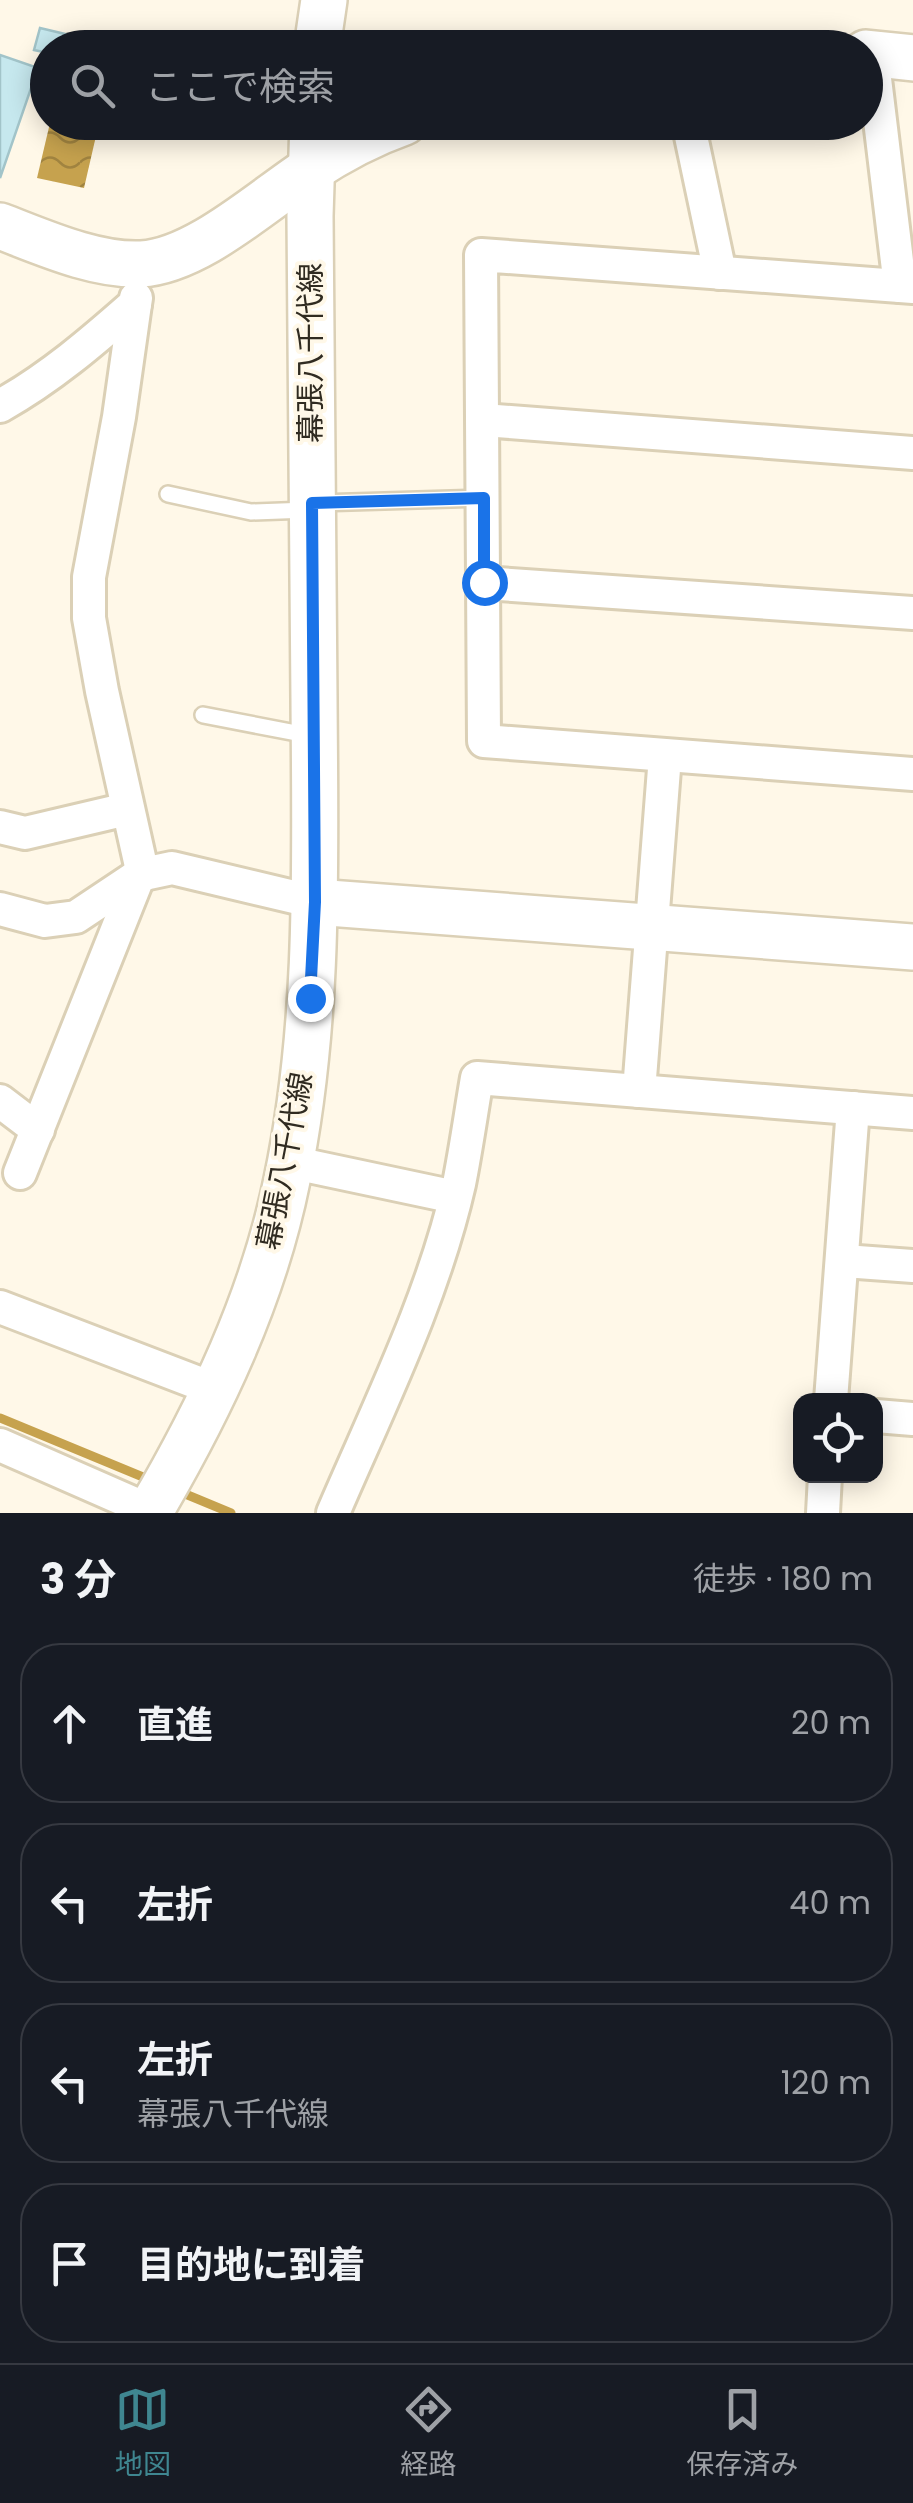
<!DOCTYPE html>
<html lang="ja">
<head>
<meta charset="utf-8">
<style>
  body { margin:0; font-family:Poppins,"Noto Sans JP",sans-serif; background:#242831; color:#f1f3f6 }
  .controls { position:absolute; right:30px; bottom:30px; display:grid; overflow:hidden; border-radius:20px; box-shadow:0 5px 25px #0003 }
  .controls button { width:90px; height:90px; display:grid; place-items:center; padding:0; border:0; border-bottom:2px solid #363941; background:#171b24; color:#f1f3f6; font:50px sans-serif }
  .stop { position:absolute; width:30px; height:30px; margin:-22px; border:8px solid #1a73e8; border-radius:50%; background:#fff }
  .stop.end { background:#1a73e8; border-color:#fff; box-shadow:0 2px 10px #0008 }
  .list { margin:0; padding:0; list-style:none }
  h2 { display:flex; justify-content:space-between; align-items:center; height:130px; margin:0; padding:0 40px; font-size:42px }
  h2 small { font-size:32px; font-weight:400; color:#9ea1a6 }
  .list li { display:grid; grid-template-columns:65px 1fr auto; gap:30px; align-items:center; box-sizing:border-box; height:160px; margin:0 20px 20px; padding:0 20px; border:2px solid #363941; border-radius:40px }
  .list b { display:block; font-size:38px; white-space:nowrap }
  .list p { margin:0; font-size:32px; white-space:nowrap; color:#9ea1a6 }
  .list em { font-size:32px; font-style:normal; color:#9ea1a6 }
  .icon { flex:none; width:55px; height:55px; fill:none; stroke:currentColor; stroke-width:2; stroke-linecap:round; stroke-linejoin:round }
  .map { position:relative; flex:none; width:913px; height:1513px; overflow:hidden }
  .search { position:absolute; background:#171b24; box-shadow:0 5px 25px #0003; left:30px; right:30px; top:30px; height:110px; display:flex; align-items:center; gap:25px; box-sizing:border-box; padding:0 35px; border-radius:55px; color:#9ea1a6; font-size:38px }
  .sheet { height:850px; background:#171b24 }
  nav { display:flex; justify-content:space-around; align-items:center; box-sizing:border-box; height:140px; border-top:2px solid #363941; background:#171b24; font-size:28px; color:#9ea1a6 }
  nav a { display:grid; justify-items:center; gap:5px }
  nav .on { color:#3f8690 }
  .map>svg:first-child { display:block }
  .water { fill:url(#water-waves) }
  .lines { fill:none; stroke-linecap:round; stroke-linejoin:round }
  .stream { stroke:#c6a24e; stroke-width:9 }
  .building { fill:#c6e8ee; stroke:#a2c4c9; stroke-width:2.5 }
  .lane-casing { stroke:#dbd0b6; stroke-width:20 }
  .street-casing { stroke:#dbd0b6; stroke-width:38 }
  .secondary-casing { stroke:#dbd0b6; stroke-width:50 }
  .lane { stroke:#fff; stroke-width:15 }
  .street { stroke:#fff; stroke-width:32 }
  .secondary { stroke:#fff; stroke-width:45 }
  .route { stroke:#1a73e8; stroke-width:12 }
  .labels { text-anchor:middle; stroke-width:8; stroke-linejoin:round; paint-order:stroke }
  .street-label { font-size:30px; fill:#302b21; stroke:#fff8e8 }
</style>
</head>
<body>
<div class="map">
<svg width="913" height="1513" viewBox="0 0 913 1513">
  <defs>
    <pattern id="water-waves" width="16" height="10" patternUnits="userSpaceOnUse" patternTransform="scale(2.5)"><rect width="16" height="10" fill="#c6a24e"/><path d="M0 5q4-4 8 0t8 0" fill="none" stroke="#a18440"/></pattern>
  </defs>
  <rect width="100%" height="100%" fill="#fff8e8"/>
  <!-- water -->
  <polygon class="water" points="50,123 99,123 84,188 37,178"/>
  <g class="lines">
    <!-- stream -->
    <g class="stream">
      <polyline points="0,1418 155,1482"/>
      <polyline points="178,1491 231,1513"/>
    </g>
  </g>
  <!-- building -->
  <g class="building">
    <polygon points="40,28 82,38 80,48 48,48 48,53 34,50"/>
    <polygon points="106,33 129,38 127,48 102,48"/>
    <polygon points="0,55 38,68 0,178"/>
  </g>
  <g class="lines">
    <defs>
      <g id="lane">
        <polyline points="220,45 245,48"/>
        <polyline points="168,494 251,512 308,510"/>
        <polyline points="318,503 484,498"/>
        <polyline points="203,715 312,736"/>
      </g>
      <g id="street">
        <polyline points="872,54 900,286"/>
        <polyline points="688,122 720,273"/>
        <polyline points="913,287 481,255 484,741 913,774"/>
        <polyline points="135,304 119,417 89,577 89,618 102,691 143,875"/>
        <path d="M0,406C50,378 92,342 135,304L136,298"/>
        <polyline points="483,420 913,453"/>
        <polyline points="484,583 913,613"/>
        <polyline points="0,827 25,833 127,809"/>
        <polyline points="0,909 45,921 76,917 139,875 172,868 315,902"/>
        <polyline points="639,1091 665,756"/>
        <polyline points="0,1101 38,1130"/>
        <polyline points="290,1162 455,1197"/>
        <polyline points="20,1173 139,875"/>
        <polyline points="844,1261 913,1266"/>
        <polyline points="0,1307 214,1389"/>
        <polyline points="831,1400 853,1108"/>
        <polyline points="876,1416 913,1419"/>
        <polyline points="0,1445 155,1513"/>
        <path d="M333,1513C379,1406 433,1298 459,1184C466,1149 471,1113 477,1078L913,1113"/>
        <polyline points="823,1513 825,1476"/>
      </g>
      <g id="secondary">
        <polyline points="317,48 324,0"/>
        <polyline points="866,53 913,58"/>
        <path d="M0,226C42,242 95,266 141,264C197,261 262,201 308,171C338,151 370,134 404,122"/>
        <polyline points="315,902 913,947"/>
        <path d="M149,1513C210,1409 263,1299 287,1180C320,1022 315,860 314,699C312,538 312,377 310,216L313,122"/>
      </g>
    </defs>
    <!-- lane casing -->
    <use href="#lane" class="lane-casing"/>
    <!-- street casing -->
    <use href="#street" class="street-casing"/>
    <!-- secondary casing -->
    <use href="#secondary" class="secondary-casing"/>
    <!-- lane -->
    <use href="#lane" class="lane"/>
    <!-- street -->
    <use href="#street" class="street"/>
    <!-- secondary -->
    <use href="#secondary" class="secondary"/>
  </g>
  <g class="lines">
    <!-- route -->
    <polyline class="route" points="310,998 315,902 312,503 484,498 484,582"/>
  </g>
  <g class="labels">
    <!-- street labels -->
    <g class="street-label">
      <text transform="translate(311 353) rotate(-90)" y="10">幕張八千代線</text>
      <text transform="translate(285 1161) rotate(-79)" y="10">幕張八千代線</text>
    </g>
  </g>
</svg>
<div class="controls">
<button><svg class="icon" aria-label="locate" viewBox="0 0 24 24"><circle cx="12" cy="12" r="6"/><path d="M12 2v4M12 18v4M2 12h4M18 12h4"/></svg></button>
</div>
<div class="stop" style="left:484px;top:582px"></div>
<div class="stop end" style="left:310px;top:998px"></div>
<div class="search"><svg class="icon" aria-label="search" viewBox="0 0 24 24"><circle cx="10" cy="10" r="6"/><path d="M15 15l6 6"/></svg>ここで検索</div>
</div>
<section class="sheet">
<h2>3 分<small>徒歩 · 180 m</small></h2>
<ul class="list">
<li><svg class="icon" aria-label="ahead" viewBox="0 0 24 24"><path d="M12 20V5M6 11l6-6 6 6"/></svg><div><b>直進</b></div><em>20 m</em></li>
<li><svg class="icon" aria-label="left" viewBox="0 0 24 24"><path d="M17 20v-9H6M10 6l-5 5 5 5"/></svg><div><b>左折</b></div><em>40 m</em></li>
<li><svg class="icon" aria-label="left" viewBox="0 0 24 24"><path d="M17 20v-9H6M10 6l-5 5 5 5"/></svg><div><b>左折</b><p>幕張八千代線</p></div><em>120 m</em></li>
<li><svg class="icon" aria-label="arrive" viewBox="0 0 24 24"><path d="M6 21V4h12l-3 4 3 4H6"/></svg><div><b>目的地に到着</b></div></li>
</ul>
</section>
<nav>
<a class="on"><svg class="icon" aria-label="map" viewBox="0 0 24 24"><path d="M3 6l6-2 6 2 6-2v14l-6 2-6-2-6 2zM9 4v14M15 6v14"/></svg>地図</a>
<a><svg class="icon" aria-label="directions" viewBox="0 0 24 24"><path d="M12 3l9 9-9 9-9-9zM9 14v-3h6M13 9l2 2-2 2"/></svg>経路</a>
<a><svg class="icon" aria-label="saved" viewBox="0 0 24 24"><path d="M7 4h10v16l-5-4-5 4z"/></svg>保存済み</a>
</nav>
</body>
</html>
